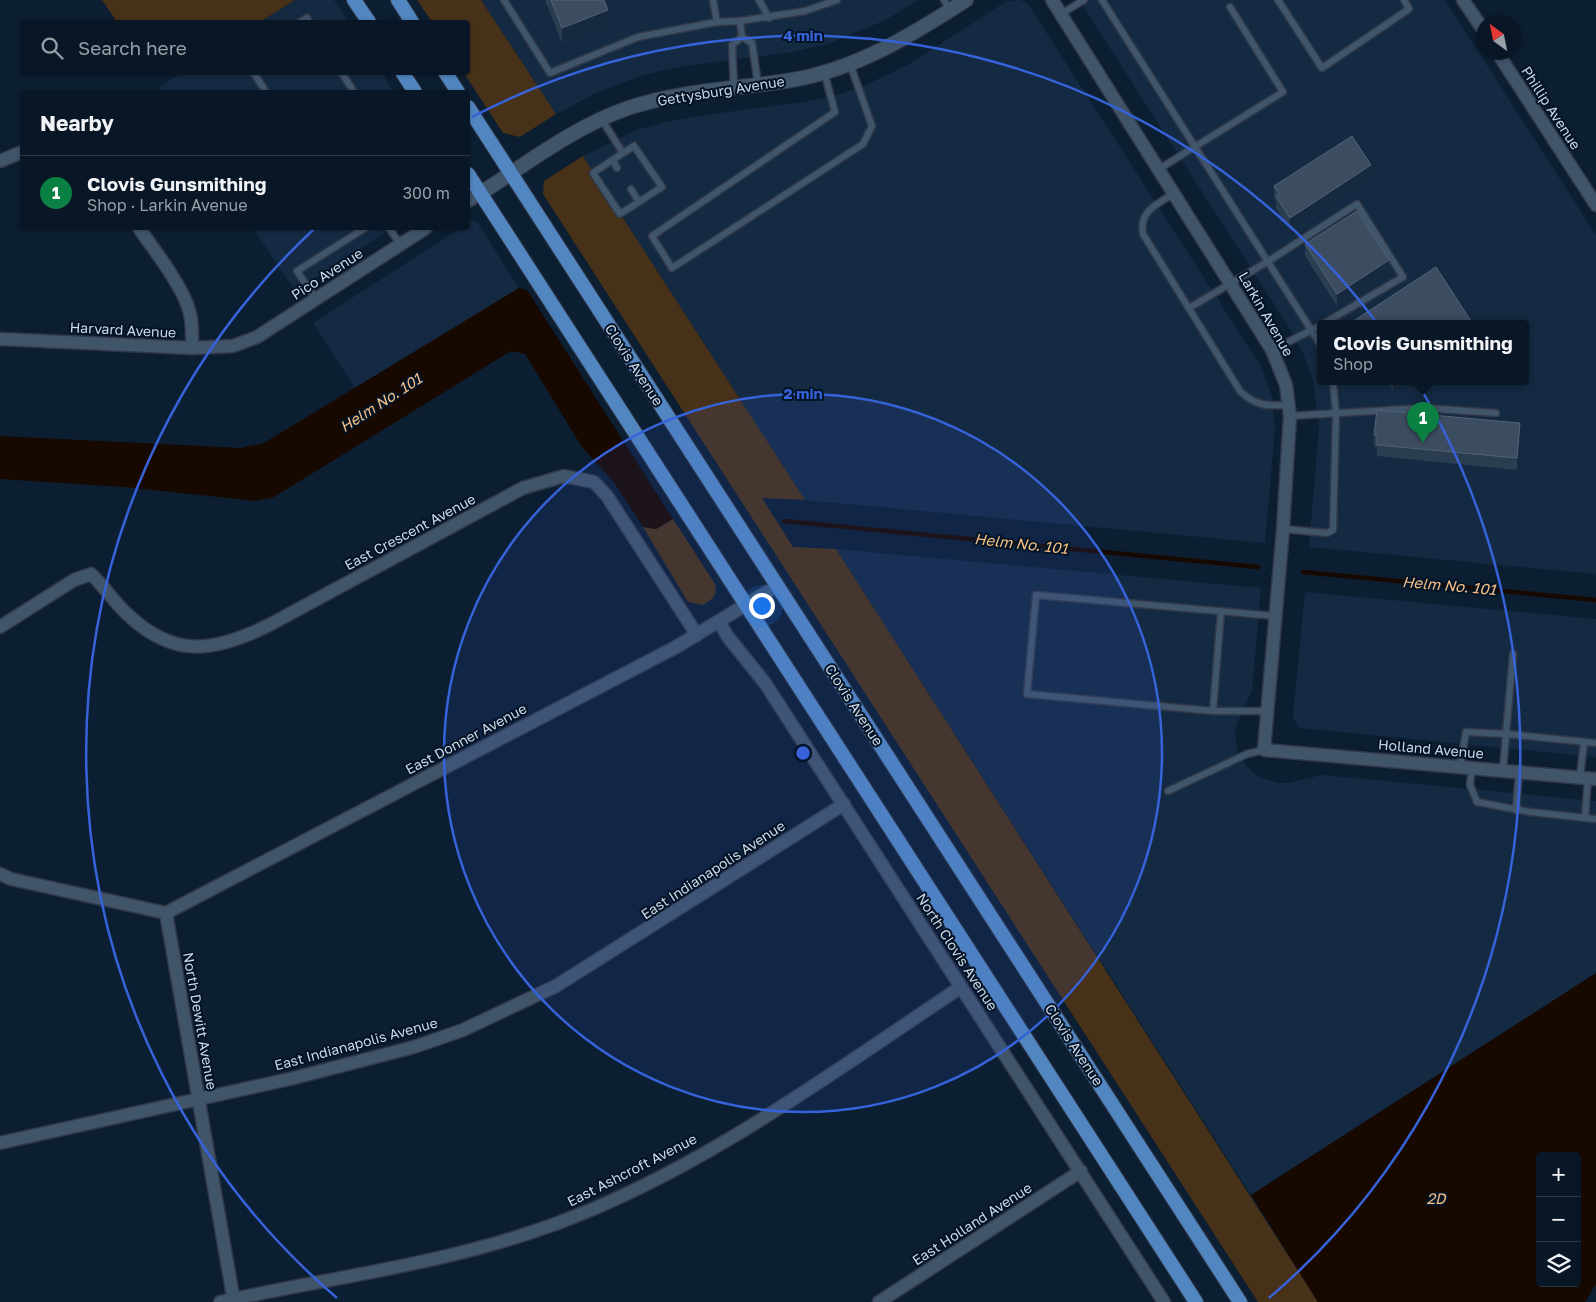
<!DOCTYPE html>
<html lang="en">
<head>
<meta charset="utf-8">
<style>
  body { margin:0; font-family:"Golos Text",sans-serif; background:#121f2d; color:#f1f3f6 }
  .controls { position:absolute; right:15px; bottom:15px; display:grid; overflow:hidden; border-radius:5px; box-shadow:0 1px 4px #0004 }
  .controls button { width:45px; height:45px; display:grid; place-items:center; padding:0; border:0; border-bottom:1px solid #293542; background:#091625; color:#f1f3f6; font:25px sans-serif }
  .compass { position:absolute; left:1476px; top:15px; width:45px; height:45px; border-radius:50%; background:#091625; box-shadow:0 1px 4px #0004; rotate:327deg }
  .you { position:absolute; left:761px; top:605px; width:18px; height:18px; margin:-12px; border:4px solid #fff; border-radius:50%; background:#1a73e8; box-shadow:0 0 0 8px #1a73e833 }
  .badge { display:grid; place-items:center; width:32px; height:32px; border-radius:50%; background:#0b8043; color:#fff; font-size:16px; font-weight:700 }
  .pin { position:absolute; translate:-50% -41px; filter:drop-shadow(0 1px 2px #0008) }
  .pin::after { content:''; position:absolute; top:26px; width:18px; height:15px; background:inherit; clip-path:polygon(0 0,100% 0,50% 100%) }
  .popup { position:absolute; left:1317px; top:320px; width:212px; height:65px; box-sizing:border-box; display:grid; place-content:center; border-radius:5px; background:#091625; filter:drop-shadow(0 1px 4px #0005); font-size:16px; white-space:nowrap; color:#999fa7 }
  .popup b { font-size:19px; color:#f1f3f6 }
  .popup::after { content:''; position:absolute; left:50%; top:100%; margin-left:-10px; border:10px solid transparent; border-top-color:#091625 }
  .list { margin:0; padding:0; list-style:none }
  h2 { display:flex; justify-content:space-between; align-items:center; height:65px; margin:0; padding:0 20px; font-size:21px }
  h2 small { font-size:16px; font-weight:400; color:#999fa7 }
  .list li { display:grid; grid-template-columns:32px 1fr auto; gap:15px; align-items:center; box-sizing:border-box; height:75px; padding:0 20px; border-top:1px solid #293542 }
  .list b { display:block; font-size:19px; white-space:nowrap }
  .list p { margin:0; font-size:16px; white-space:nowrap; color:#999fa7 }
  .list em { font-size:16px; font-style:normal; color:#999fa7 }
  .icon { flex:none; width:28px; height:28px; fill:none; stroke:currentColor; stroke-width:2; stroke-linecap:round; stroke-linejoin:round }
  .map { position:relative; flex:none; width:1596px; height:1302px; overflow:hidden }
  .search { position:absolute; background:#091625; box-shadow:0 1px 4px #0004; left:20px; top:20px; width:450px; height:55px; display:flex; align-items:center; gap:12px; box-sizing:border-box; padding:0 18px; border-radius:5px; color:#999fa7; font-size:19px }
  .panel { position:absolute; background:#091625; box-shadow:0 1px 4px #0004; left:20px; top:90px; width:450px; height:140px; border-radius:5px }
  .map>svg:first-child { display:block }
  .built { fill:#142a42; fill-rule:evenodd }
  .green { fill:#473119 }
  .water { fill:#180900; fill-rule:evenodd }
  .lines { fill:none; stroke-linecap:round; stroke-linejoin:round }
  .stream { stroke:#180900; stroke-width:4.5 }
  .service-casing { stroke:#313949; stroke-width:9 }
  .minor-casing { stroke:#313949; stroke-width:15 }
  .tertiary-casing { stroke:#313949; stroke-width:16 }
  .primary-casing { stroke:#313949; stroke-width:16 }
  .service { stroke:#40546a; stroke-width:6 }
  .minor { stroke:#40546a; stroke-width:12 }
  .tertiary { stroke:#40546a; stroke-width:14 }
  .primary { stroke:#5186c0; stroke-width:14 }
  .wall { fill:#2b3d51 }
  .shaded-wall { fill:#17293e }
  .building { fill:#3d4d61; stroke:#536376 }
  .ring { fill:none; stroke:#3763da; stroke-width:2.5 }
  .labels { text-anchor:middle; stroke-width:4; stroke-linejoin:round; paint-order:stroke }
  .street-label { font-size:14px; fill:#cdd8e6; stroke:#041427 }
  .water-label { font-size:15px; font-style:italic; fill:#f6bf84; stroke:#041427 }
  .centre { fill:#3763da; stroke:#041427; stroke-width:2.5 }
  .ring-label { font-size:15px; text-anchor:middle; font-weight:bold; fill:#3763da; stroke:#041427; stroke-width:4; stroke-linejoin:round; paint-order:stroke }
</style>
</head>
<body>
<div class="map">
<svg width="1596" height="1302" viewBox="0 0 1596 1302">
  <rect width="100%" height="100%" fill="#0c1e31"/>
  <!-- built -->
  <g class="built">
    <polygon points="295,0 334,0 349,22 260,22"/>
    <polygon points="481,0 918,0 886,20 830,43 793,52 685,66 643,75 598,92 556,114"/>
    <polygon points="1020,0 1028,4 1262,368 1272,397 1275,428 1265,543 805,500 583,156 636,130 661,123 705,115 805,102 837,95 866,85 911,63 1007,1"/>
    <path d="M1079,0H1445L1596,235V574L1309,547L1319,427L1313,381L1304,355L1290,329ZM1320,324H1526V382H1320Z"/>
    <polygon points="382,72 393,92 163,92 159,87 182,73"/>
    <polygon points="471,221 477,222 519,288 356,389 313,323 461,228 468,228 468,223"/>
    <polygon points="253,228 393,228 295,291"/>
    <polygon points="836,549 1261,588 1252,691 1237,723 1235,732 1237,750 1246,766 1259,777 1278,783 1288,783 1322,775 1596,801 1596,973 1251,1195"/>
    <polygon points="1305,592 1596,619 1596,757 1300,728 1294,720 1293,715"/>
  </g>
  <!-- green -->
  <g class="green">
    <polygon points="102,0 295,0 260,22 117,22"/>
    <polygon points="417,0 481,0 556,114 520,137 503,133 464,73 468,72 468,22 432,22"/>
    <polygon points="583,156 805,500 762,498 793,547 836,549 1318,1302 1258,1302 543,194 544,181"/>
    <path d="M673,519L715,584C718,596 712,599 703,605L688,602L643,527L656,529Z"/>
  </g>
  <!-- water -->
  <g class="water">
    <polygon points="519,288 527,290 673,519 656,529 643,527 613,481 582,447 525,354 511,351 274,497 256,501 125,487 0,479 0,436 241,448 264,443"/>
    <path d="M1596,973V1284L1585,1302H1318L1251,1195ZM1540,1156H1577V1283H1540Z"/>
  </g>
  <g class="lines">
    <!-- stream -->
    <g class="stream">
      <polyline points="784,521 1258,567"/>
      <polyline points="1303,572 1596,600"/>
    </g>
    <defs>
      <g id="service">
        <polyline points="504,0 550,73 638,37 717,22"/>
        <polyline points="713,0 717,22 740,21"/>
        <polyline points="759,0 769,18"/>
        <polyline points="944,0 950,10"/>
        <polyline points="1102,0 1320,344"/>
        <polyline points="1278,0 1322,68 1409,9 1404,0"/>
        <polyline points="1061,14 1084,0"/>
        <polyline points="300,22 307,18 309,22"/>
        <polyline points="742,37 740,21 805,11 837,0"/>
        <polyline points="742,37 752,43 758,84"/>
        <polyline points="253,72 266,92"/>
        <polyline points="341,72 354,92"/>
        <polyline points="824,72 835,112 652,236 672,268 863,144 872,126 850,64"/>
        <polyline points="734,87 732,45 742,37"/>
        <polyline points="602,120 623,153 634,146 662,187 620,214 593,173 623,153"/>
        <polyline points="613,160 617,168"/>
        <polyline points="1159,169 1283,92 1230,7"/>
        <polyline points="631,189 639,202"/>
        <path d="M1174,193C1157,205 1139,210 1143,234L1240,391C1256,407 1269,406 1290,405"/>
        <polyline points="389,228 400,244"/>
        <polyline points="316,299 297,271 365,228"/>
        <polyline points="1189,308 1267,262 1357,204 1403,277 1323,324"/>
        <polyline points="1272,350 1320,326"/>
        <polyline points="1290,416 1423,408 1496,413"/>
        <polyline points="1283,529 1327,533 1333,530 1336,414 1333,382"/>
        <polyline points="1213,711 1221,611"/>
        <polyline points="1266,711 1213,711 1027,694 1036,595 1276,616"/>
        <polyline points="1460,766 1466,732 1506,734 1513,654"/>
        <polyline points="1472,768 1470,785 1477,802 1530,812 1596,819"/>
        <polyline points="1503,770 1506,734 1596,743"/>
        <polyline points="1580,777 1584,742"/>
        <polyline points="1168,791 1247,754 1264,750"/>
        <polyline points="1516,810 1519,772"/>
        <polyline points="1585,818 1588,778"/>
      </g>
      <g id="minor">
        <polyline points="1052,0 1272,350 1286,385 1290,416 1283,529 1264,750 1596,779"/>
        <polyline points="1463,0 1484,31"/>
        <polyline points="1497,52 1596,205"/>
        <polyline points="0,161 22,152"/>
        <polyline points="468,201 481,193"/>
        <path d="M139,228C154,250 182,285 189,310C193,323 192,335 192,348"/>
        <polyline points="0,339 192,348 233,346 257,337 426,228"/>
        <polyline points="719,622 728,637 765,683 1164,1302"/>
        <path d="M0,627L74,580L91,574C104,586 114,602 127,614C174,659 215,652 269,625L523,488L564,476L594,482L607,496L697,635"/>
        <polyline points="0,874 11,879 166,913 234,1302"/>
        <polyline points="166,913 676,647 777,586"/>
        <polyline points="0,1143 294,1078 414,1047 463,1030 556,986 844,804"/>
        <path d="M220,1302C332,1277 447,1264 555,1224C700,1171 833,1072 961,987"/>
        <polyline points="879,1302 1081,1171"/>
      </g>
      <path id="tertiary" d="M481,193C529,162 574,127 628,108C682,90 737,89 792,80C857,69 912,35 966,0"/>
      <g id="primary">
        <polyline points="354,0 369,22"/>
        <polyline points="398,0 412,22"/>
        <polyline points="402,72 415,92"/>
        <polyline points="445,72 458,92"/>
        <polyline points="468,107 1240,1302"/>
        <polyline points="468,174 1196,1302"/>
      </g>
    </defs>
    <!-- service casing -->
    <use href="#service" class="service-casing"/>
    <!-- minor casing -->
    <use href="#minor" class="minor-casing"/>
    <!-- tertiary casing -->
    <use href="#tertiary" class="tertiary-casing"/>
    <!-- primary casing -->
    <use href="#primary" class="primary-casing"/>
    <!-- service -->
    <use href="#service" class="service"/>
    <!-- minor -->
    <use href="#minor" class="minor"/>
    <!-- tertiary -->
    <use href="#tertiary" class="tertiary"/>
    <!-- primary -->
    <use href="#primary" class="primary"/>
  </g>
  <!-- wall -->
  <g class="wall">
    <polygon points="545,0 604,0 608,25 562,43"/>
    <polygon points="1371,177 1290,229 1276,208 1276,201 1274,198 1274,186"/>
    <polygon points="1305,244 1389,272 1337,306 1305,256"/>
    <polygon points="1388,382 1406,382 1393,390"/>
    <polygon points="1374,435 1520,435 1517,470 1377,456 1377,447 1374,447"/>
  </g>
  <!-- shaded-wall -->
  <g class="shaded-wall">
    <polygon points="608,10 608,25 562,43 562,28"/>
    <polygon points="1371,165 1371,177 1290,229 1290,218"/>
    <polygon points="1389,260 1389,272 1337,306 1337,294"/>
    <polygon points="1393,382 1406,382 1393,390"/>
    <polygon points="1520,423 1520,435 1517,470 1517,458"/>
  </g>
  <!-- building -->
  <g class="building">
    <polygon points="551,0 604,0 608,10 562,28"/>
    <polygon points="1352,136 1371,165 1290,218 1276,196 1279,194 1274,186"/>
    <polygon points="1357,211 1389,260 1337,294 1305,244"/>
    <polygon points="1436,267 1473,324 1358,324 1355,320"/>
    <polygon points="1377,410 1520,423 1517,458 1377,445 1377,436 1374,435"/>
  </g>
  <!-- distance rings -->
  <circle cx="803" cy="753" r="359" fill="#3763da" fill-opacity=".12"/>
  <g class="ring">
    <circle cx="803" cy="753" r="359"/>
    <path d="M337 1298A717 717 0 0 1 314 229M472 117A717 717 0 0 1 1269 1298"/>
  </g>
  <g class="labels">
    <!-- street labels -->
    <g class="street-label">
      <text transform="translate(721 91) rotate(-9)" y="5">Gettysburg Avenue</text>
      <text transform="translate(1551 108) rotate(57)" y="5">Phillip Avenue</text>
      <text transform="translate(327 274) rotate(-33)" y="5">Pico Avenue</text>
      <text transform="translate(1266 314) rotate(60)" y="5">Larkin Avenue</text>
      <text transform="translate(123 330) rotate(3)" y="5">Harvard Avenue</text>
      <text transform="translate(634 365) rotate(57)" y="5">Clovis Avenue</text>
      <text transform="translate(410 532) rotate(-28)" y="5">East Crescent Avenue</text>
      <text transform="translate(854 705) rotate(57)" y="5">Clovis Avenue</text>
      <text transform="translate(466 739) rotate(-28)" y="5">East Donner Avenue</text>
      <text transform="translate(1431 749) rotate(5)" y="5">Holland Avenue</text>
      <text transform="translate(713 870) rotate(-33)" y="5">East Indianapolis Avenue</text>
      <text transform="translate(957 952) rotate(57)" y="5">North Clovis Avenue</text>
      <text transform="translate(200 1021) rotate(80)" y="5">North Dewitt Avenue</text>
      <text transform="translate(356 1044) rotate(-15)" y="5">East Indianapolis Avenue</text>
      <text transform="translate(1074 1045) rotate(57)" y="5">Clovis Avenue</text>
      <text transform="translate(632 1170) rotate(-27)" y="5">East Ashcroft Avenue</text>
      <text transform="translate(972 1224) rotate(-33)" y="5">East Holland Avenue</text>
    </g>
    <!-- water labels -->
    <g class="water-label">
      <text transform="translate(381 403) rotate(-33)" y="5">Helm No. 101</text>
      <text transform="translate(1021 544) rotate(6)" y="5">Helm No. 101</text>
      <text transform="translate(1449 586) rotate(5)" y="5">Helm No. 101</text>
      <text x="1436" y="1204">2D</text>
    </g>
  </g>
  <circle cx="803" cy="753" r="8" class="centre"/>
  <g class="ring-label">
    <text x="803" y="41">4 min</text>
    <text x="803" y="399">2 min</text>
  </g>
</svg>
<div class="controls">
<button>+</button>
<button>−</button>
<button><svg class="icon" aria-label="layers" viewBox="0 0 24 24"><path d="M12 4l9 5-9 5-9-5zM3 14l9 5 9-5"/></svg></button>
</div>
<svg class="compass" viewBox="-18 -18 36 36"><path d="M0-13l5 13h-10z" fill="#e53935"/><path d="M0 13l5-13h-10z" fill="#999fa7"/></svg>
<div class="you"></div>
<div class="pin badge" style="left:1423px;top:443px">1</div>
<div class="popup"><b>Clovis Gunsmithing</b>Shop</div>
<div class="search"><svg class="icon" aria-label="search" viewBox="0 0 24 24"><circle cx="10" cy="10" r="6"/><path d="M15 15l6 6"/></svg>Search here</div>
<section class="panel">
<h2>Nearby<small></small></h2>
<ul class="list">
<li><span class="badge">1</span><div><b>Clovis Gunsmithing</b><p>Shop · Larkin Avenue</p></div><em>300 m</em></li>
</ul>
</section>
</div>
</body>
</html>
